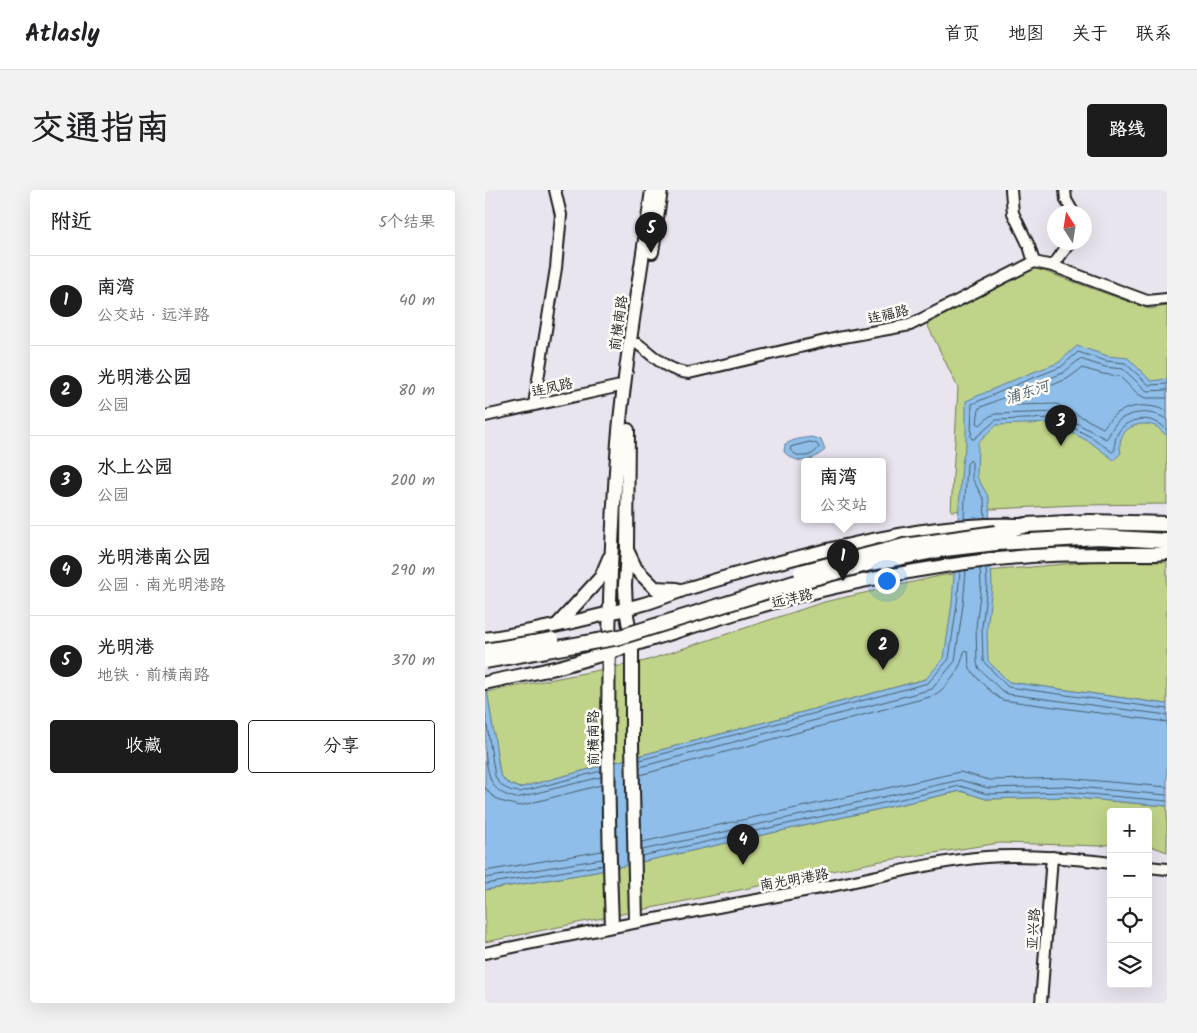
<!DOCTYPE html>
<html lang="zh">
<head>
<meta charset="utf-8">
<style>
  body { margin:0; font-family:Kalam,"LXGW WenKai TC",sans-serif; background:#f2f2f2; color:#202124 }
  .controls { position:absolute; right:15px; bottom:15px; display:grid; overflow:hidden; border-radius:5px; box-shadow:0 5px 20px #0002 }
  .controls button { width:45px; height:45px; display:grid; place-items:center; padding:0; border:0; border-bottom:1px solid #e0e0e0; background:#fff; color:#202124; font:25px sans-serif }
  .compass { position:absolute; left:562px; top:15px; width:45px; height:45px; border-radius:50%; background:#fff; box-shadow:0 5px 20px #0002; rotate:348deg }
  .you { position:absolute; left:401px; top:390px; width:18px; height:18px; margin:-12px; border:4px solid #fff; border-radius:50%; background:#1a73e8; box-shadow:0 0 0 8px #1a73e833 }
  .badge { display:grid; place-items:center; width:32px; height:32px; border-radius:50%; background:#1c1c1c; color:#fff; font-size:16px; font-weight:700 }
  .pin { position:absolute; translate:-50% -41px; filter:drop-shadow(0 1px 2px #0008) }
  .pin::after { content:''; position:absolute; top:26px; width:18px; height:15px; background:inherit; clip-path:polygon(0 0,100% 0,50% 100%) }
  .popup { position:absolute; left:316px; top:268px; width:85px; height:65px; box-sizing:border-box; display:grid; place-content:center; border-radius:5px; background:#fff; filter:drop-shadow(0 1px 4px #0005); font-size:16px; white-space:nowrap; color:#757577 }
  .popup b { font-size:19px; color:#202124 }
  .popup::after { content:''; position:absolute; left:50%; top:100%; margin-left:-10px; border:10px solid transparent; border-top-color:#fff }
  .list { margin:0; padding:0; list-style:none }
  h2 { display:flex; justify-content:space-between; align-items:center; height:65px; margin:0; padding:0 20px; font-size:21px }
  h2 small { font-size:16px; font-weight:400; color:#757577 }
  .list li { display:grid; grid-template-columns:32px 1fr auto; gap:15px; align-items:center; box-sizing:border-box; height:90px; padding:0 20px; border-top:1px solid #e0e0e0 }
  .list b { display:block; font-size:19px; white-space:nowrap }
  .list p { margin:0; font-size:16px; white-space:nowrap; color:#757577 }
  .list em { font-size:16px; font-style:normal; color:#757577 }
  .actions { display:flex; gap:10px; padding:15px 20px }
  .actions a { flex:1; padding:11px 0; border:1px solid #1c1c1c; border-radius:5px; text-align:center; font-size:18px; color:#1c1c1c }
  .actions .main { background:#1c1c1c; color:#fff }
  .icon { flex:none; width:28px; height:28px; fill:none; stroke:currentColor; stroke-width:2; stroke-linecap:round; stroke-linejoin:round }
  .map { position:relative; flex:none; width:682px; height:813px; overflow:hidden; border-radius:5px }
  header { display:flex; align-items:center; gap:30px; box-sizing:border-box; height:70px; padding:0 25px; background:#fff; border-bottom:1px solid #e0e0e0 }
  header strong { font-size:24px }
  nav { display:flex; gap:28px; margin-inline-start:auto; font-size:18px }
  .intro { display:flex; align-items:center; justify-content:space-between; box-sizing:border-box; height:120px; padding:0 30px }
  h1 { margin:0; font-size:35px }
  .button { padding:12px 22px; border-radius:5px; background:#1c1c1c; color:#fff; font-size:18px; font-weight:700 }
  main { display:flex; gap:30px; padding:0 30px }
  aside { flex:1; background:#fff; border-radius:5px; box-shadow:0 5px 20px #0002 }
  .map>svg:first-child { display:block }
  .green { fill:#bfd389; stroke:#6e7852 }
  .water { fill:#8ebee9; stroke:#607d97 }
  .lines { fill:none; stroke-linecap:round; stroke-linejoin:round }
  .shore { stroke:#4a5d6e; stroke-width:1 }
  .minor-casing { stroke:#1c1c1c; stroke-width:14 }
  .major-casing { stroke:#1c1c1c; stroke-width:16 }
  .highway-casing { stroke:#1c1c1c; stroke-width:18 }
  .minor { stroke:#fdfcf7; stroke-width:10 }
  .major { stroke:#fdfcf7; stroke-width:12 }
  .highway { stroke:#fdfcf7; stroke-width:14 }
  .highway-bridge-casing { stroke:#1c1c1c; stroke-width:18; stroke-linecap:butt }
  .highway-bridge { stroke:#fdfcf7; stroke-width:14 }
  .labels { text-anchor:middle; stroke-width:5; stroke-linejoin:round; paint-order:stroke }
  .street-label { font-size:14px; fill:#1c1c1c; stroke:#fdfcf7 }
  .water-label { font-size:15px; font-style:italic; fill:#4a5d6e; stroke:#fdfcf7 }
</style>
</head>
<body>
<header>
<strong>Atlasly</strong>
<nav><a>首页</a><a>地图</a><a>关于</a><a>联系</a></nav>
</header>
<div class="intro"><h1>交通指南</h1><a class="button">路线</a></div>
<main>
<aside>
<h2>附近<small>5个结果</small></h2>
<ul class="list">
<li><span class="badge">1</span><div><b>南湾</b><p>公交站 · 远洋路</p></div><em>40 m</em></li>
<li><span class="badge">2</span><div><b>光明港公园</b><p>公园</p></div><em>80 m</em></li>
<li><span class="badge">3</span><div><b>水上公园</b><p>公园</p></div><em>200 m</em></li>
<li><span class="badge">4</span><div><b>光明港南公园</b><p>公园 · 南光明港路</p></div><em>290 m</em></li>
<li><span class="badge">5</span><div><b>光明港</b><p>地铁 · 前横南路</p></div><em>370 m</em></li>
</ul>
<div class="actions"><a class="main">收藏</a><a>分享</a></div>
</aside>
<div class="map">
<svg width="682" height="813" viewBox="0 0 682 813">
  <rect width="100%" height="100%" fill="#eae4ef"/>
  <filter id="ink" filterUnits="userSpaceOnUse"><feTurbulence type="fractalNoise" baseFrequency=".02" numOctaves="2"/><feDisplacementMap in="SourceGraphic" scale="10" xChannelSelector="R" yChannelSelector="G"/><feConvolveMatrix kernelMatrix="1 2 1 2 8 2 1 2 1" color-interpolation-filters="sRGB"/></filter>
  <g filter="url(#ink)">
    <!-- green -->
    <g class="green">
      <polygon points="550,78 664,119 682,116 682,314 591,315 466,321 473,198 442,134"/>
      <polygon points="611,371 682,372 682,514 524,492 441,489 34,598 21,592 15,584 2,502 160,471 339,412 459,385"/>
      <polygon points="476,601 501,609 580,607 682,616 682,662 663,655 663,622 626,622 626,654 616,656 515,653 396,671 0,752 0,700 111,682"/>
    </g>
    <!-- water -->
    <g class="water">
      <path d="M592,156L623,166L643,168L666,191L682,189V245C677,243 675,238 670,236C651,229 630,241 636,263L629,270L605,252L568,233L512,235L493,253L492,287L504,308L507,397L502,438L503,471L524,492L682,514V616L580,607L501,609L476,601L111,682L0,700V486L15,584L21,592L34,598L441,489L459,468L467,413L477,273L481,254V211L538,186L573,173Z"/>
      <path d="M326,247L336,250L340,260C325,272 315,276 299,262L300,254L312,249Z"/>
    </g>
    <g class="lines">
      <!-- shore -->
      <g class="shore">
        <path d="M682,194L664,195L640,173L621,171L593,162L576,177L540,191L487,214L486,247L487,249H489L511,230L569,228L608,248L627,262L630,260C626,230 664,219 682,240"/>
        <path d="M682,200L662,201L638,179L620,177L595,169L578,183L543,197L494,218L492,233L495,235L505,226L511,224L571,222L621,249C625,245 627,237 632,232C644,221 669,219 682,230"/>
        <path d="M682,208H660L653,204L634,186L618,184L597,178L582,189L529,211L528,213L530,215L572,214L618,238C622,234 624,229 628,226C644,214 664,213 682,221"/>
        <path d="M325,252L332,254L334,257C327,268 314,269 305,260L306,257Z"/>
        <polyline points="479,329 482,274 485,270 487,272 487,288 499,310 500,328"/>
        <polyline points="501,378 502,396 497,437 498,471 523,497 682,519"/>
        <polyline points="495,379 496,396 491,437 492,473 494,479 516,500 523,504 682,525"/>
        <path d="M0,523L10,586C15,597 23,601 35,602L116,581"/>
        <path d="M0,562C4,587 4,602 31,608L116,587"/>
        <polyline points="155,570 443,493 464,469 472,414 475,382"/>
        <polyline points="155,577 447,499 470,471 478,415 481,381"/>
        <path d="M155,585L448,506C463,497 476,479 479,462L481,460L483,462C484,467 483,473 485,478C489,487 509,505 517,510L682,532"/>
        <polyline points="0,597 5,604 15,611 34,616 116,595"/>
        <polyline points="157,652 475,582 504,590 580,588 682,597"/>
        <polyline points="157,660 475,590 503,598 580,596 682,605"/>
        <polyline points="157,666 475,596 502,604 580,602 682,611"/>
        <polyline points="0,681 117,661"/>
        <polyline points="0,688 117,669"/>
        <polyline points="0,694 118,675"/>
      </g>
      <defs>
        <g id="minor">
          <polyline points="526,0 528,23 544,56 549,72"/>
          <polyline points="580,0 581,10 588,22"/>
          <polyline points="568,76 585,52"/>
          <path d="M153,154C169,166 183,182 204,183L353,148L425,135L549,72L568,76L662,111L682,109"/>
          <polyline points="49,214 71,78 76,25 70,0"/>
          <polyline points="0,226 140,195"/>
          <polyline points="663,677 682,679"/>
          <path d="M0,763C106,740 212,721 319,701C380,691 440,672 501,667C543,664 585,668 626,673"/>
          <polyline points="556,813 567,667"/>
        </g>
        <g id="major">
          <polyline points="167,62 176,0"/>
          <polyline points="143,240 142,359 140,395 141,419 147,455 147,554 151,731"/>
          <polyline points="143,362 151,379 170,398 192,399"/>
          <polyline points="73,434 116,387 124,368"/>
          <path d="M0,449C52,441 104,429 155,415C171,411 186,404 201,399C257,382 313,366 369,354C424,342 477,333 534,335"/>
          <path d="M0,493C30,486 59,482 88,473C163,452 237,425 312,406C389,387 468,372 546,366C588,363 629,364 671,364L682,363"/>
          <path d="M127,736C121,574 121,413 133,252C140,167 156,84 167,0"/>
        </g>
        <g id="highway">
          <polyline points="511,343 541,335 605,332 682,334"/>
          <polyline points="511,353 614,347 682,351"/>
        </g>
      </defs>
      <!-- minor casing -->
      <use href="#minor" class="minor-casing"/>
      <!-- major casing -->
      <use href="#major" class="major-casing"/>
      <!-- highway casing -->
      <use href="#highway" class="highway-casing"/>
      <!-- minor -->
      <use href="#minor" class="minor"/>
      <!-- major -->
      <use href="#major" class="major"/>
      <!-- highway -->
      <use href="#highway" class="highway"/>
      <defs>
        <g id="highway-bridge">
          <polyline points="316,382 419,356 511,343"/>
          <polyline points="0,461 67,450"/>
          <polyline points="0,471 135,447 309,393 382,374 460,359 511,353"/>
        </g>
      </defs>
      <!-- highway-bridge casing -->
      <use href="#highway-bridge" class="highway-bridge-casing"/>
      <!-- highway-bridge -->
      <use href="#highway-bridge" class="highway-bridge"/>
    </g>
  </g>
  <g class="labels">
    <!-- street labels -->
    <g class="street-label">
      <text transform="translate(403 124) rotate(-13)" y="5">连福路</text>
      <text transform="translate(133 133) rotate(-82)" y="5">前横南路</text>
      <text transform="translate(67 197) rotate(-13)" y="5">连凤路</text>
      <text transform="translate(307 408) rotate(-14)" y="5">远洋路</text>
      <text transform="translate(108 548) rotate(-90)" y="5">前横南路</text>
      <text transform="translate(309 689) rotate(-10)" y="5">南光明港路</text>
      <text transform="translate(548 739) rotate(-86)" y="5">亚兴路</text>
    </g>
    <!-- water labels -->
    <g class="water-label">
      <text transform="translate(542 202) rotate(-18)" y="5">浦东河</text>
    </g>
  </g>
</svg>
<div class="controls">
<button>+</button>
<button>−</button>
<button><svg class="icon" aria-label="locate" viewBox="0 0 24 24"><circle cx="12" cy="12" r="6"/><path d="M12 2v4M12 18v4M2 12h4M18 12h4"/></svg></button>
<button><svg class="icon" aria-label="layers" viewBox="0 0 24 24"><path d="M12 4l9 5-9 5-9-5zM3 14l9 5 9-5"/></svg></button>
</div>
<svg class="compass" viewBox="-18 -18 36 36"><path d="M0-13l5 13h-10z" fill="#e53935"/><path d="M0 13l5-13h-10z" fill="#757577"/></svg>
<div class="you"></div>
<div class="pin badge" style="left:358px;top:391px">1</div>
<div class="popup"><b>南湾</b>公交站</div>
<div class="pin badge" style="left:398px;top:480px">2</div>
<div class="pin badge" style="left:576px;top:256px">3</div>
<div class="pin badge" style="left:258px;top:675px">4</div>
<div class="pin badge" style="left:166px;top:63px">5</div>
</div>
</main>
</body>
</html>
